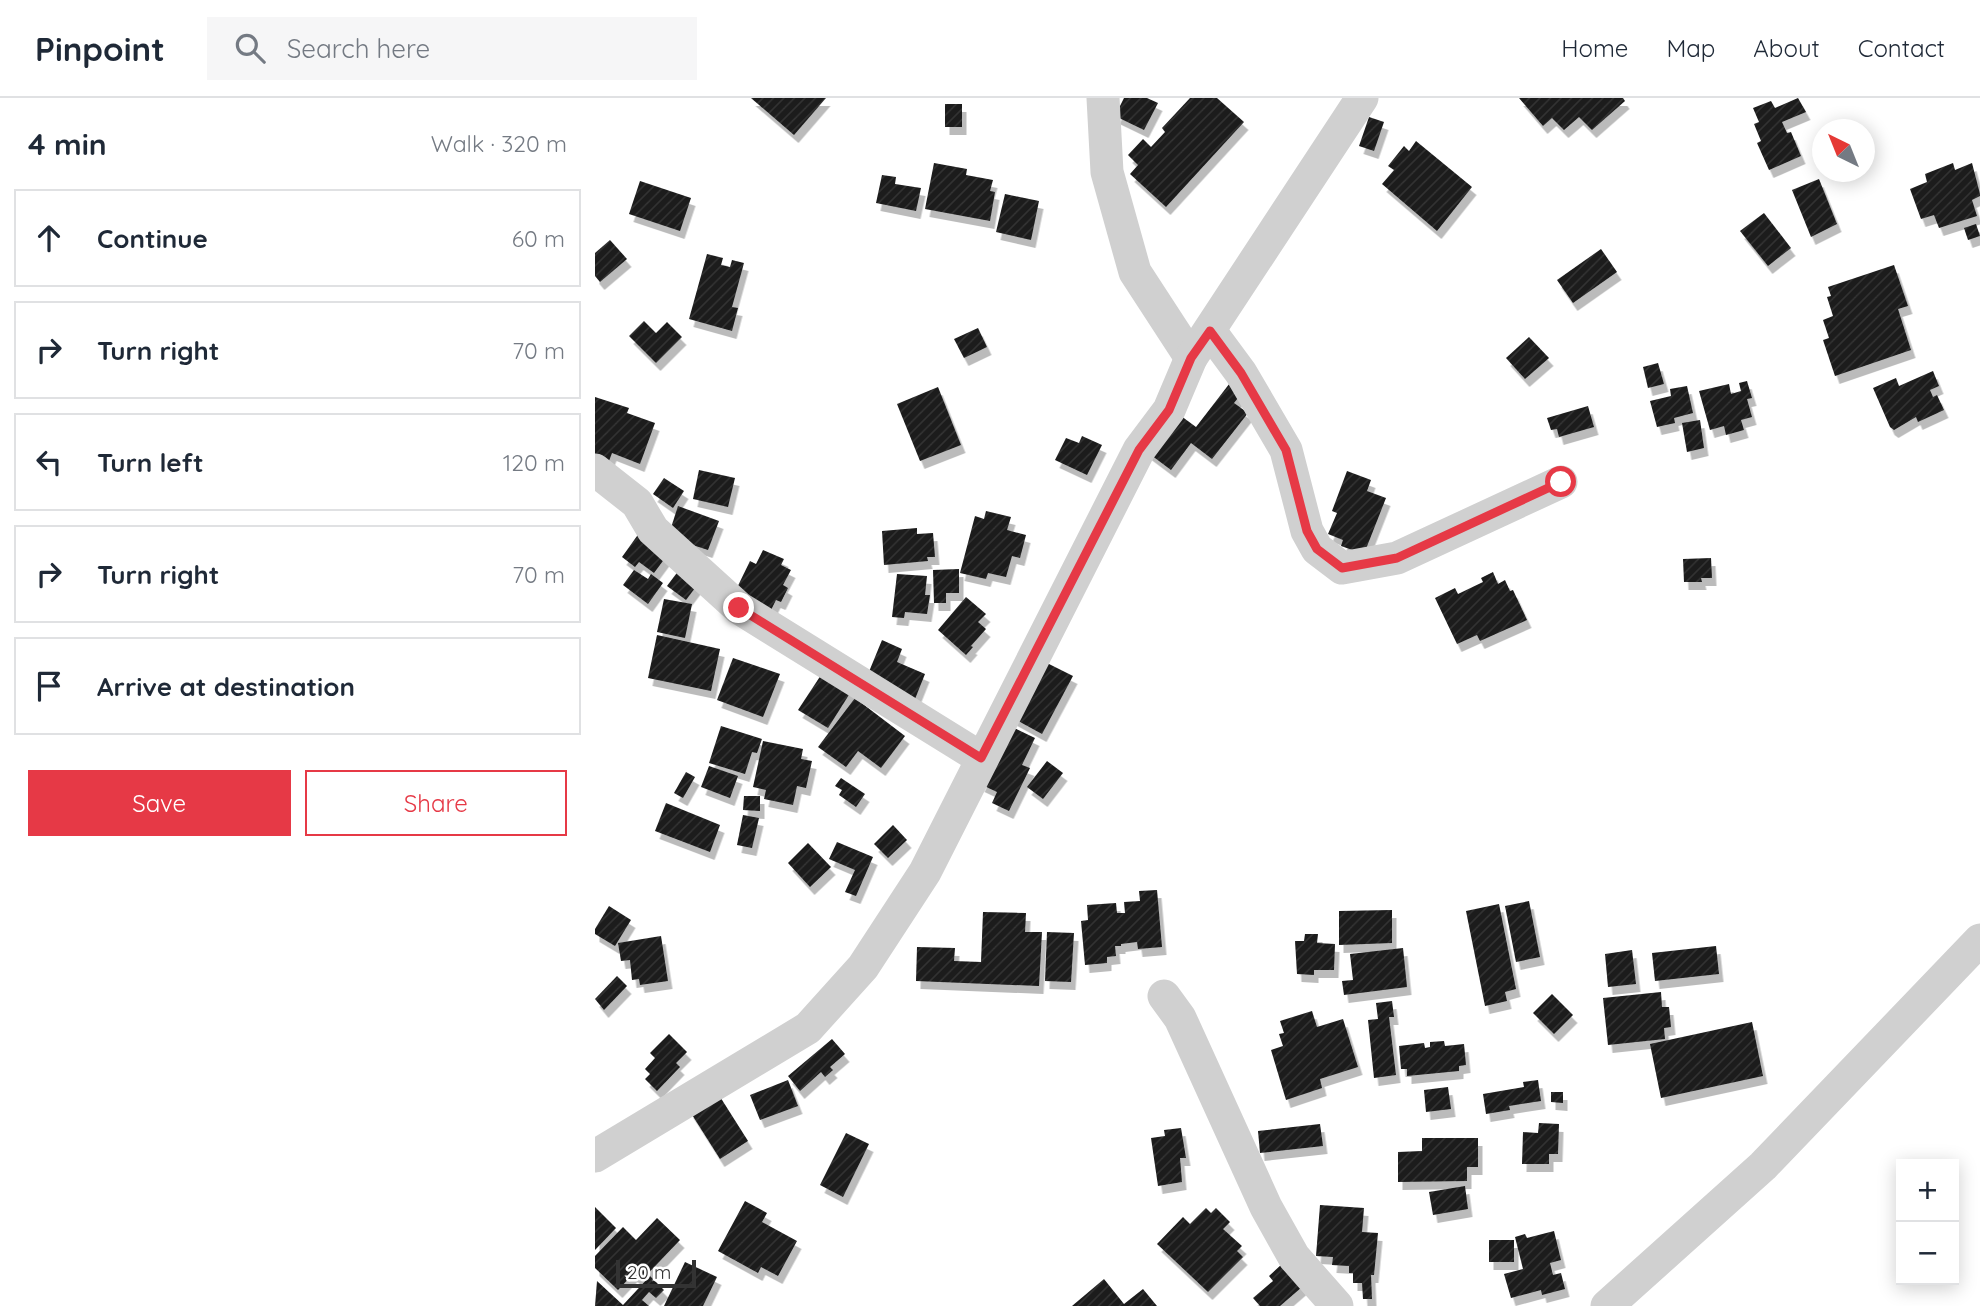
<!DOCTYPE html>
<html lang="en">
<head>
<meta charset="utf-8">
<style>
  body { margin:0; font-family:Quicksand,sans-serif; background:#f6f6f7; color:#1f2937 }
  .controls { position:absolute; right:21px; bottom:21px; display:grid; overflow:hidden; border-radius:0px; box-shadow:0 4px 18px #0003 }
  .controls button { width:63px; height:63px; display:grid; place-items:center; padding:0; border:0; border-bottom:2px solid #e0e1e3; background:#fff; color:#1f2937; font:35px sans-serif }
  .compass { position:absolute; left:1217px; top:21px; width:63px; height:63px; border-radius:50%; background:#fff; box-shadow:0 4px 18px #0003; rotate:317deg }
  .scale { position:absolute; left:21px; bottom:18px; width:80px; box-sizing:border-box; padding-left:7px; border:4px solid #333; border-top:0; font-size:19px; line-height:24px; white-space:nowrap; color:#333; -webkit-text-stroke:5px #fff; paint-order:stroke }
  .stop { position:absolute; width:21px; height:21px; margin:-16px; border:5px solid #e63946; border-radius:50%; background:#fff }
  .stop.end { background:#e63946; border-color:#fff; box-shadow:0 2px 7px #0008 }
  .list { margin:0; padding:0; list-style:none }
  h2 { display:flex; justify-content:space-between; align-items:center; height:91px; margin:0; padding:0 28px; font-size:30px }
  h2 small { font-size:23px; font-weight:400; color:#747a83 }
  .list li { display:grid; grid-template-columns:46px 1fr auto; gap:21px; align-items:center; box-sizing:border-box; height:98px; margin:0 14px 14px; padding:0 14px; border:2px solid #e0e1e3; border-radius:0px }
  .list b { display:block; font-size:26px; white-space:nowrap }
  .list em { font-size:23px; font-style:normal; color:#747a83 }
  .actions { display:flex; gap:14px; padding:21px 28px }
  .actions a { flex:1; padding:16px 0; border:2px solid #e63946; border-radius:0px; text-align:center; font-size:24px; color:#e63946 }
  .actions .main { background:#e63946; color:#fff }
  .icon { flex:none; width:38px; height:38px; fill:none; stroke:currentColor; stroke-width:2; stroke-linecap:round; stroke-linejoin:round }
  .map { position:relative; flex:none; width:1385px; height:1208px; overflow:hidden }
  header { display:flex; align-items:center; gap:42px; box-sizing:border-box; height:98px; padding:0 35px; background:#fff; border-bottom:2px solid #e0e1e3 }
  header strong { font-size:33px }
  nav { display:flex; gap:38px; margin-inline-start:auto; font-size:24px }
  .search { width:490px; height:63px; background:#f6f6f7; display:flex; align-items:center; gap:18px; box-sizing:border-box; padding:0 24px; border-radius:0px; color:#747a83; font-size:26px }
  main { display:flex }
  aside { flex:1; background:#fff }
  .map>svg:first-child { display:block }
  .building { fill:url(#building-hatch); filter:url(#shadow) }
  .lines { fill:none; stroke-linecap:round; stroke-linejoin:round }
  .minor { stroke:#d0d0d0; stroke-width:33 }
  .route { stroke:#e63946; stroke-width:9 }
</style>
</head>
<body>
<header>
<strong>Pinpoint</strong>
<div class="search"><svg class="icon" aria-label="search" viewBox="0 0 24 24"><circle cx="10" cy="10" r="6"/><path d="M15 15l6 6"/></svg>Search here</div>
<nav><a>Home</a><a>Map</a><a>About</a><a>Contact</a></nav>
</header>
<main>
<aside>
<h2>4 min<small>Walk · 320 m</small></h2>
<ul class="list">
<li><svg class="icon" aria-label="ahead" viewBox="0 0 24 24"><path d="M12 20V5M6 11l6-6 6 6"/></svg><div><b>Continue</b></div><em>60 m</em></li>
<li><svg class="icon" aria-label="right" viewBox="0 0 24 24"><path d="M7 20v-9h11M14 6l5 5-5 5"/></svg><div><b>Turn right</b></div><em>70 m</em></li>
<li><svg class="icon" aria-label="left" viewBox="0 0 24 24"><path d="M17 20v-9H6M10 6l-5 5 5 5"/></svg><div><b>Turn left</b></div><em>120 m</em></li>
<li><svg class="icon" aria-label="right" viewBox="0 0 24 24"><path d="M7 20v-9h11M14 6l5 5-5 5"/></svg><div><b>Turn right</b></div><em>70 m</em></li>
<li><svg class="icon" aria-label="arrive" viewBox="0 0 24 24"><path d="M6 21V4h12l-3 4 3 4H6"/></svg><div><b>Arrive at destination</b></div></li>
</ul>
<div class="actions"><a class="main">Save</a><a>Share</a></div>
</aside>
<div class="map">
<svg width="1385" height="1208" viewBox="0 0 1385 1208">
  <defs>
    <pattern id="building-hatch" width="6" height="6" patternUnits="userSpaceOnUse" patternTransform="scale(1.75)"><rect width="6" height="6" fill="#1a1a1a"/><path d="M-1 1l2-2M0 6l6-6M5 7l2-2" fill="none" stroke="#333"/></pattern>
    <filter id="shadow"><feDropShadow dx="4.5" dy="8" stdDeviation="0" flood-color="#0004"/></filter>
  </defs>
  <rect width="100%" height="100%" fill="#fff"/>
  <!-- building -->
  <g class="building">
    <polygon points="156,0 231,0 199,37"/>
    <polygon points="529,0 552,0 563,5 549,32 520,18"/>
    <polygon points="595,0 622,0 649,24 571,109 535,76 543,67 533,57 548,41 556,49 570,34 567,30"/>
    <polygon points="924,0 1028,0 1030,3 997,32 984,19 969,32 957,20 948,28"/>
    <polygon points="1203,0 1211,14 1187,24 1192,35 1196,34 1206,58 1174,72 1162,45 1166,43 1159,26 1164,24 1158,10 1176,3 1180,10"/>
    <rect x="350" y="6" width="17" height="23"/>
    <polygon points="774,19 789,24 779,53 764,48"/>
    <polygon points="821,43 877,89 842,133 787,86 799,72 793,68 809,48 814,53"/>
    <polygon points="339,65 372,71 371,77 398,82 395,93 400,94 395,123 330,111"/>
    <polygon points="1358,65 1360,72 1377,65 1385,96 1385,98 1377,102 1382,118 1344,130 1339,117 1326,121 1315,91 1332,84 1330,76"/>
    <polygon points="287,77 301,79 300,86 326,90 321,113 281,105"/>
    <polygon points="1224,81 1242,126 1216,139 1197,92"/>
    <polygon points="45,83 96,100 85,133 34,116"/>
    <polygon points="410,96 444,103 436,142 401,134"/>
    <polygon points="1169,115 1196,150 1173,168 1145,133"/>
    <polygon points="1381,126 1385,138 1373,142 1369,130"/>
    <polygon points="15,142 32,161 5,184 0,178 0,155"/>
    <polygon points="1006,151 1022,174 978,205 962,182"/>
    <polygon points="112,156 128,160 126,167 135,169 137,162 149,165 137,209 143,210 137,233 94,221"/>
    <polygon points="1299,167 1313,208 1303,211 1316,252 1240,278 1228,242 1234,240 1228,222 1238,218 1232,199 1236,198 1233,189"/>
    <polygon points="49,223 61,235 72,224 87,239 61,265 34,238"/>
    <polygon points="383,230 392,249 369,260 359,241"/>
    <polygon points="934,239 954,260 930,281 911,260"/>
    <polygon points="1063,265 1069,286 1053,290 1048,269"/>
    <polygon points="1338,273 1344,288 1335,292 1338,299 1342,297 1349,312 1323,324 1321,319 1299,332 1295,329 1278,290 1301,280 1304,288"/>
    <polygon points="638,281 651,290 639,305 653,315 617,361 596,345 576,372 552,354 582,315 601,329"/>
    <polygon points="1152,283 1157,300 1152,301 1157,319 1146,322 1149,332 1131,337 1129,328 1115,332 1104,293 1134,286 1136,296 1146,293 1144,285"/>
    <polygon points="1092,288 1098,315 1079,320 1080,325 1062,329 1055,303 1076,298 1075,291"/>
    <polygon points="343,289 366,347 325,363 302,306"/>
    <polygon points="0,299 34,310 32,315 60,325 45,366 17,355 14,363 0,358"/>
    <polygon points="993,308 999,329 964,339 962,331 956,332 952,320"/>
    <polygon points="1105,322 1109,350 1092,354 1087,325"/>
    <polygon points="487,338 507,347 492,377 460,362 471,340 484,345"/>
    <polygon points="104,372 140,380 133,409 98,401"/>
    <polygon points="752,373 776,382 772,393 791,400 769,456 746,448 748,442 733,436 742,415 737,413"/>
    <polygon points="69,380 89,393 78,410 58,396"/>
    <polygon points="83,408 124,423 113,452 73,439"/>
    <polygon points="391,413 416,419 412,432 431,437 425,460 417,458 411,479 393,475 391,481 365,475 380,418 389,421"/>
    <polygon points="322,430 322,436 338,435 340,459 332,459 333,463 289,467 287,433"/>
    <polygon points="47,431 76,452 59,475 44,464 40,469 27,459"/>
    <polygon points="168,452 189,461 186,467 196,472 188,487 193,490 186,504 181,502 174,516 138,498 155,463 161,466"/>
    <polygon points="1116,460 1117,480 1106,480 1107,484 1089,484 1088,461"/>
    <polygon points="87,468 106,482 91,502 72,488"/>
    <polygon points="364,471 364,495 351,495 351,505 339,505 338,472"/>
    <polygon points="39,472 53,481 56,476 68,485 53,506 28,487"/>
    <polygon points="898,474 903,486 910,482 915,493 918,492 932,522 885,543 882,537 862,546 840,500 860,490 863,496 888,484 886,480"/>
    <polygon points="302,476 332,478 330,497 335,497 332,516 310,514 309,520 297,519"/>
    <polygon points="371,499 391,516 383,524 391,531 376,548 378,549 371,557 343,532"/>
    <polygon points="69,501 97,506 90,540 62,534"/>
    <polygon points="62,537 125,551 116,593 53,580"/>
    <polygon points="287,542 307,551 302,564 330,576 320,601 271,581"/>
    <polygon points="138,560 185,576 168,619 122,602"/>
    <polygon points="446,562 478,578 447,636 416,619"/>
    <polygon points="228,574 257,592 233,630 203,612"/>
    <polygon points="260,600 310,638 286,670 263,653 251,669 223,649"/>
    <polygon points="413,627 440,640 427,667 435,670 414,713 397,705 402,694 385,686"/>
    <polygon points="126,628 167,641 162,655 157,654 150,676 114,665"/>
    <polygon points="168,643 208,651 206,661 217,663 211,690 202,688 198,707 169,701 171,692 158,689"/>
    <polygon points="452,663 468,675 448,701 432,689"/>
    <polygon points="114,668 143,678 135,700 106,689"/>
    <polygon points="91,674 100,679 88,700 79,695"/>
    <polygon points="246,680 270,696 261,709 244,697 247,692 240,688"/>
    <polygon points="149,698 165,698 165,713 148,712"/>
    <polygon points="71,705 125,727 115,754 60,733"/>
    <polygon points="148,717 164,720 157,750 142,747"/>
    <polygon points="298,727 312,742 293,760 279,746"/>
    <polygon points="242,744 278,759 261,798 250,794 260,772 234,761"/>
    <polygon points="213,745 236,769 215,789 193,765"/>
    <polygon points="562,792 567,849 543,851 542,844 526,846 526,848 520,848 521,858 512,859 512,865 490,867 486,823 493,822 492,807 521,805 522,815 530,815 529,804 545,803 544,793"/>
    <polygon points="934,803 945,859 921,864 910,808"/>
    <polygon points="904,806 921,891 910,894 912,903 890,908 871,813"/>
    <polygon points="14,808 36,822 20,848 0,836 0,831"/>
    <polygon points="797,812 797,845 744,847 744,813"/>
    <polygon points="388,814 431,815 430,834 447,834 444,888 321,883 322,849 360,850 359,863 386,864"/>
    <polygon points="452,834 479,835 476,884 450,883"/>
    <polygon points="710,836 723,836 722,845 740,846 739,872 719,872 719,877 702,876 700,843 709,843"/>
    <polygon points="66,838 73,883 45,887 44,881 37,882 35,862 26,863 23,845"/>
    <polygon points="1121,848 1124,876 1060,883 1057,855"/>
    <polygon points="808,850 812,889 749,897 747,883 758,882 755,856"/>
    <polygon points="1037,852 1041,886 1013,889 1010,856"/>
    <polygon points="22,878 32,888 9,912 0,901"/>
    <polygon points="1066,894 1067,909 1074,909 1076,929 1069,930 1070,941 1013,947 1008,900"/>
    <polygon points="957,896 978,917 959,936 938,915"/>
    <polygon points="797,903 799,919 794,919 801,977 779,980 773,922 783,921 781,905"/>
    <polygon points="717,913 722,929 748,921 763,969 725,981 727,990 691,1002 676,952 688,948 684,936 689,935 685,923"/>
    <polygon points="1157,924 1168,978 1066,1000 1055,946"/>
    <polygon points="74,936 92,954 81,965 85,969 62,993 50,981 55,976 50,971 60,960 55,955"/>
    <polygon points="237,941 250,956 235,969 238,972 230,979 226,974 205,993 193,978"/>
    <polygon points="849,943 850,948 869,946 871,967 864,968 864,973 812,978 812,971 806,971 804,948 829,945 830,950 835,949 835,944"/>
    <polygon points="193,982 203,1008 165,1022 155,997"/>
    <polygon points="943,982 946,1003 914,1008 915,1012 891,1016 888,996 929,989 928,984"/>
    <polygon points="853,989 856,1011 831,1014 829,992"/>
    <polygon points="122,994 153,1043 125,1061 94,1012"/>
    <polygon points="956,994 968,994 968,1005 956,1004"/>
    <polygon points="944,1025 964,1026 963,1056 954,1056 954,1066 927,1066 928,1034 943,1035"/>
    <polygon points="725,1026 728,1048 665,1055 663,1033"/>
    <polygon points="586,1030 591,1060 585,1060 587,1084 563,1088 556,1040 570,1038 569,1032"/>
    <polygon points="251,1035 274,1046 248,1099 225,1087"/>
    <polygon points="827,1040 883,1040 883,1069 872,1069 872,1083 803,1084 803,1054 827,1053"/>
    <polygon points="870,1088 873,1111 838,1117 834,1094"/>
    <polygon points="150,1103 172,1115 167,1124 202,1143 183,1178 166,1169 163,1175 123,1153"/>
    <polygon points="725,1107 769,1110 767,1134 783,1135 779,1177 776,1177 777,1201 768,1201 767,1185 758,1185 758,1175 754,1175 754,1168 737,1167 738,1159 721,1158"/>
    <polygon points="0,1109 21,1130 0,1152"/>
    <polygon points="611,1110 616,1115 621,1110 635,1124 628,1131 647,1148 642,1153 648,1159 613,1194 562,1146 588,1119 595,1126"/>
    <polygon points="62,1120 85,1142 46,1183 38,1176 23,1192 0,1170 0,1158 28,1129 41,1142"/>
    <polygon points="959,1133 966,1162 955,1165 958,1177 966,1175 970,1191 947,1197 946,1192 916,1200 909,1176 928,1171 920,1139 930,1136 932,1140"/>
    <rect x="894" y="1142" width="25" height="22"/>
    <polygon points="90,1164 122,1179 108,1208 69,1208"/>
    <polygon points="687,1166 707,1189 685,1208 665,1208 658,1200 678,1183 674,1178"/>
    <polygon points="55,1178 69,1192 61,1200 54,1194 47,1202 54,1208 0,1208 2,1183 28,1207"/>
    <polygon points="509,1181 529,1206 548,1191 562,1208 477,1208"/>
  </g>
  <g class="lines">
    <!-- minor -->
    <g class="minor">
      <polyline points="508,0 512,74 540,174 596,260"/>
      <polyline points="615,233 646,275 691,352 712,433 722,451 747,470 802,460 966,384"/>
      <polyline points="0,372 42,405 58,432 144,510 386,660"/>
      <polyline points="569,898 585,920 671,1109 699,1159 742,1208"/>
      <polyline points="0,1058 213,930 268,869 330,774 544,352 574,312 596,260 767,0"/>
      <polyline points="1012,1208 1168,1068 1385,842"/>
    </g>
  </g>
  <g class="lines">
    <!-- route -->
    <polyline class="route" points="144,510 386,660 544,352 574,312 596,260 615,233 646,275 691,352 712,433 722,451 747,470 802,460 966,384"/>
  </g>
</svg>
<div class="controls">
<button>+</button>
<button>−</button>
</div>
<svg class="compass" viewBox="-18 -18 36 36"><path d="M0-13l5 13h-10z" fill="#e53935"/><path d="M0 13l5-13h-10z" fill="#747a83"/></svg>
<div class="scale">20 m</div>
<div class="stop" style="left:966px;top:384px"></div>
<div class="stop end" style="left:144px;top:510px"></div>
</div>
</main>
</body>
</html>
